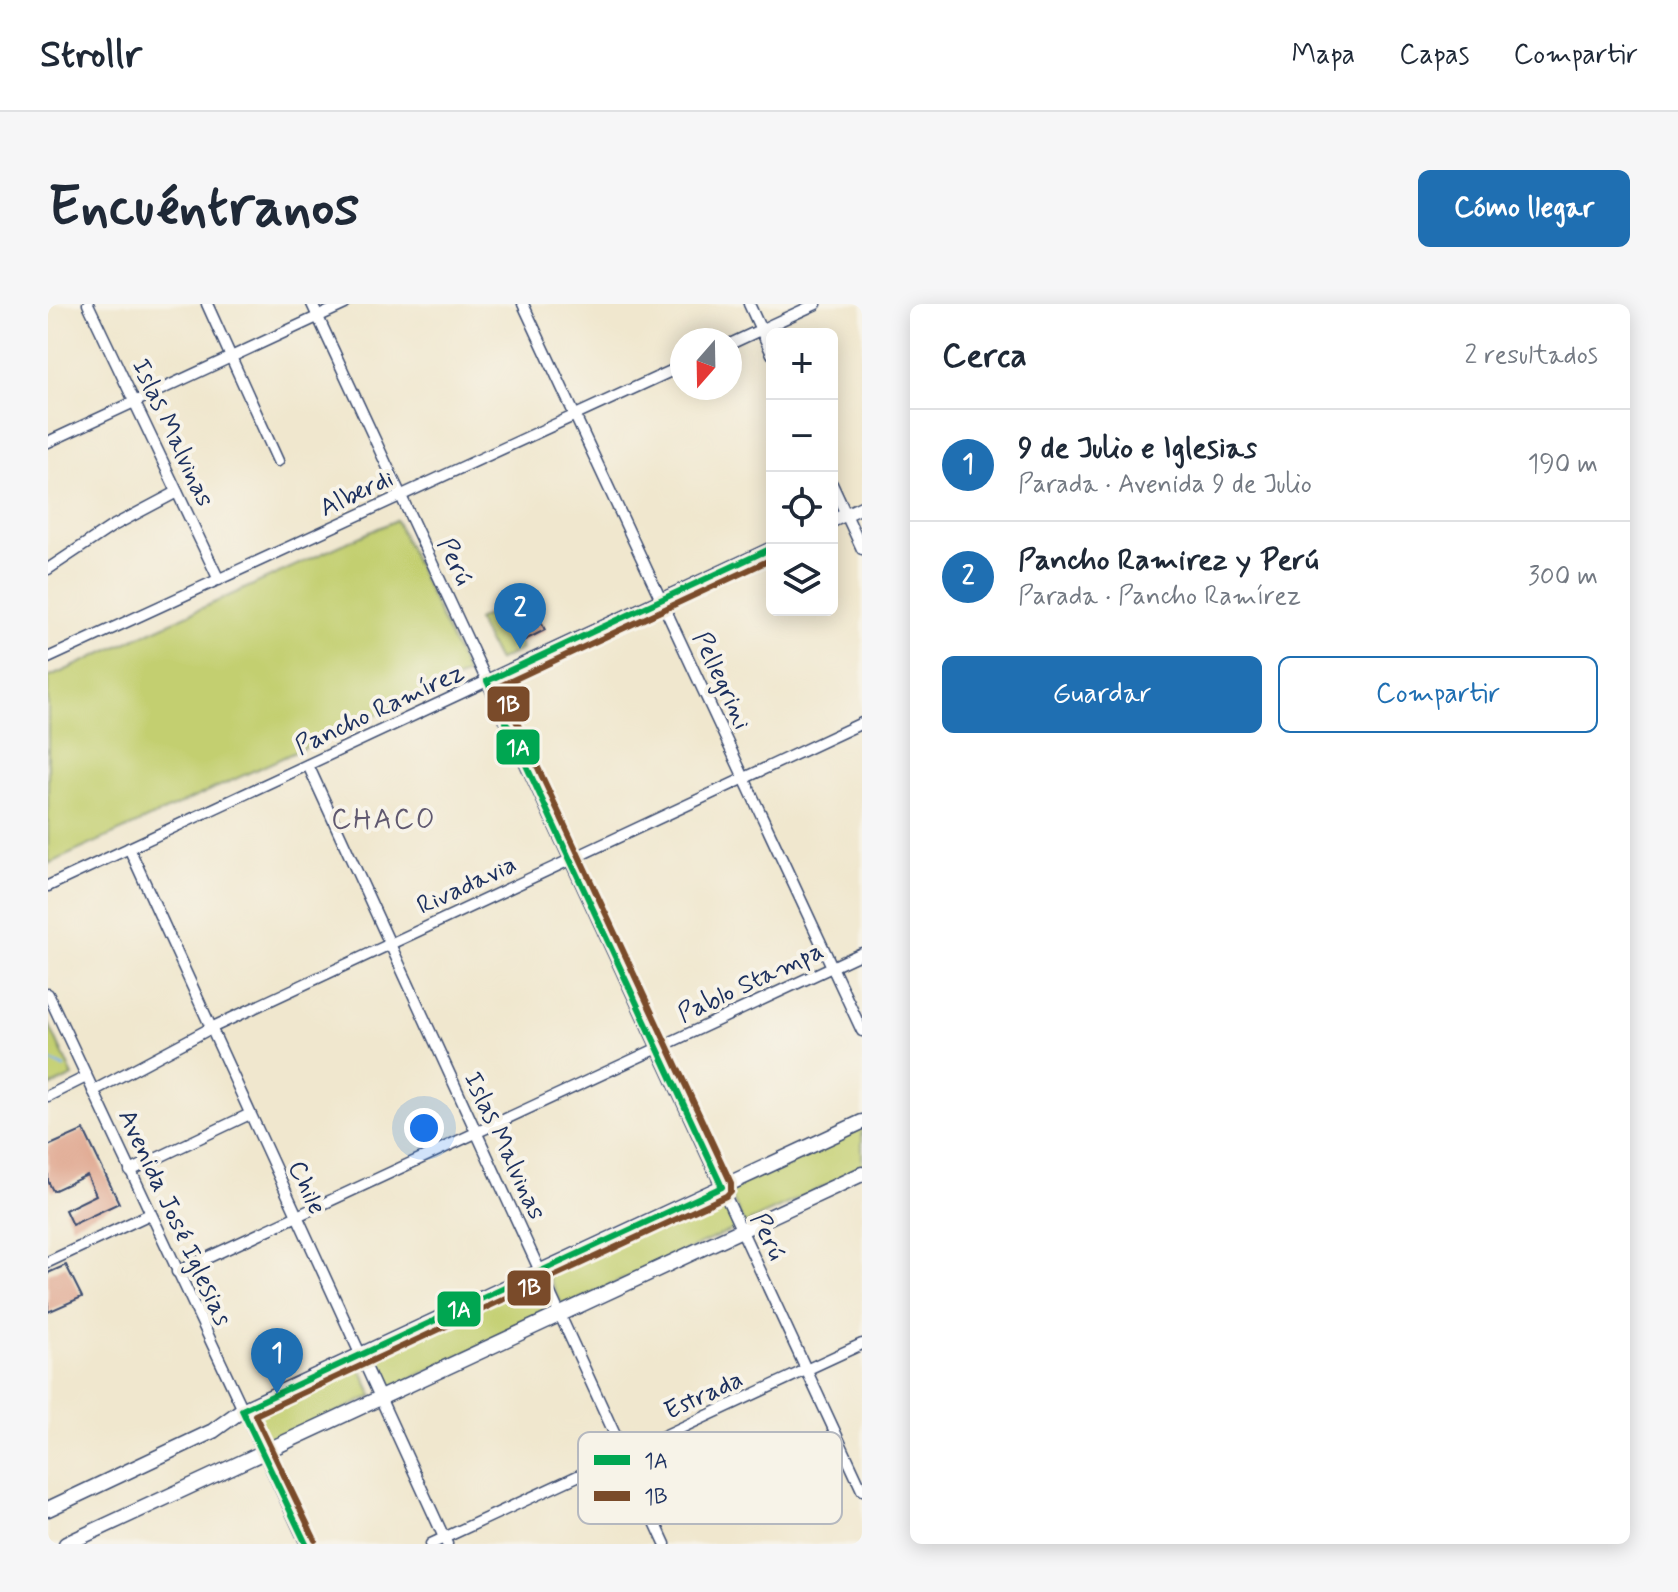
<!DOCTYPE html>
<html lang="es">
<head>
<meta charset="utf-8">
<style>
  body { margin:0; font-family:Mynerve,sans-serif; background:#f6f6f7; color:#1f2937 }
  .controls { position:absolute; right:24px; top:24px; display:grid; overflow:hidden; border-radius:12px; box-shadow:0 4px 20px #0003 }
  .controls button { width:72px; height:72px; display:grid; place-items:center; padding:0; border:0; border-bottom:2px solid #e0e1e3; background:#fff; color:#1f2937; font:40px sans-serif }
  .compass { position:absolute; left:622px; top:24px; width:72px; height:72px; border-radius:50%; background:#fff; box-shadow:0 4px 20px #0003; rotate:200deg }
  .you { position:absolute; left:376px; top:824px; width:28px; height:28px; margin:-20px; border:6px solid #fff; border-radius:50%; background:#1a73e8; box-shadow:0 0 0 12px #1a73e833 }
  .badge { display:grid; place-items:center; width:52px; height:52px; border-radius:50%; background:#1f6fb2; color:#fff; font-size:26px; font-weight:700 }
  .pin { position:absolute; translate:-50% -66px; filter:drop-shadow(0 2px 4px #0008) }
  .pin::after { content:''; position:absolute; top:42px; width:28px; height:24px; background:inherit; clip-path:polygon(0 0,100% 0,50% 100%) }
  .list { margin:0; padding:0; list-style:none }
  h2 { display:flex; justify-content:space-between; align-items:center; height:104px; margin:0; padding:0 32px; font-size:34px }
  h2 small { font-size:26px; font-weight:400; color:#747a83 }
  .list li { display:grid; grid-template-columns:52px 1fr auto; gap:24px; align-items:center; box-sizing:border-box; height:112px; padding:0 32px; border-top:2px solid #e0e1e3 }
  .list b { display:block; font-size:30px; white-space:nowrap }
  .list p { margin:0; font-size:26px; white-space:nowrap; color:#747a83 }
  .list em { font-size:26px; font-style:normal; color:#747a83 }
  .actions { display:flex; gap:16px; padding:24px 32px }
  .actions a { flex:1; padding:18px 0; border:2px solid #1f6fb2; border-radius:12px; text-align:center; font-size:28px; color:#1f6fb2 }
  .actions .main { background:#1f6fb2; color:#fff }
  .icon { flex:none; width:44px; height:44px; fill:none; stroke:currentColor; stroke-width:2; stroke-linecap:round; stroke-linejoin:round }
  .map { position:relative; flex:none; width:814px; height:1240px; overflow:hidden; border-radius:12px }
  header { display:flex; align-items:center; gap:48px; box-sizing:border-box; height:112px; padding:0 40px; background:#fff; border-bottom:2px solid #e0e1e3 }
  header strong { font-size:38px }
  nav { display:flex; gap:44px; margin-inline-start:auto; font-size:28px }
  .intro { display:flex; align-items:center; justify-content:space-between; box-sizing:border-box; height:192px; padding:0 48px }
  h1 { margin:0; font-size:56px }
  .button { padding:20px 36px; border-radius:12px; background:#1f6fb2; color:#fff; font-size:28px; font-weight:700 }
  main { display:flex; gap:48px; padding:0 48px }
  aside { flex:1; background:#fff; border-radius:12px; box-shadow:0 4px 20px #0003 }
  .map>svg:first-child { display:block }
  .green { fill:#c3cf70; stroke:#6f7f67; stroke-width:2 }
  .lines { fill:none; stroke-linecap:round; stroke-linejoin:round }
  .stream { stroke:#7fb2ec; stroke-width:3 }
  .building { fill:#e0a891 }
  .minor-casing { stroke:#3b4b6f; stroke-width:13 }
  .tertiary-casing { stroke:#3b4b6f; stroke-width:15 }
  .secondary-casing { stroke:#3b4b6f; stroke-width:17 }
  .minor { stroke:#fff; stroke-width:10 }
  .tertiary { stroke:#fff; stroke-width:12 }
  .secondary { stroke:#fff; stroke-width:14 }
  .bus-1-casing { stroke:#f7f3e8; stroke-width:12 }
  .bus-2-casing { stroke:#f7f3e8; stroke-width:12 }
  .bus-1 { stroke:#00a651; stroke-width:6 }
  .bus-2 { stroke:#7a4b2a; stroke-width:6 }
  .labels { text-anchor:middle; stroke-width:8; stroke-linejoin:round; paint-order:stroke }
  .street-label { font-size:26px; fill:#1b2f5e; stroke:#f7f3e8 }
  .neighbourhood-label { font-size:28px; letter-spacing:2px; fill:#605970; stroke:#f7f3e8 }
  .key { fill:#f7f3e8; stroke:#b5b8bf; stroke-width:2 }
  .key-label { font-size:22px; fill:#1b2f5e }
  .line-badge { stroke:#f7f3e8; stroke-width:3 }
  .badge-label { font-size:22px; text-anchor:middle; font-weight:bold; fill:#fff }
</style>
</head>
<body>
<header>
<strong>Strollr</strong>
<nav><a>Mapa</a><a>Capas</a><a>Compartir</a></nav>
</header>
<div class="intro"><h1>Encuéntranos</h1><a class="button">Cómo llegar</a></div>
<main>
<div class="map">
<svg width="814" height="1240" viewBox="0 0 814 1240">
  <rect width="100%" height="100%" fill="#f7f3e8"/>
  <filter id="ink" filterUnits="userSpaceOnUse"><feTurbulence type="fractalNoise" baseFrequency=".0125" numOctaves="2"/><feDisplacementMap in="SourceGraphic" scale="16" xChannelSelector="R" yChannelSelector="G"/><feConvolveMatrix kernelMatrix="1 2 1 2 8 2 1 2 1" color-interpolation-filters="sRGB"/></filter>
  <filter id="wash" filterUnits="userSpaceOnUse"><feTurbulence type="fractalNoise" baseFrequency=".006" numOctaves="4" result="noise"/><feDisplacementMap in="SourceGraphic" scale="32" xChannelSelector="R" yChannelSelector="G"/><feGaussianBlur stdDeviation="1.8" result="paint"/><feColorMatrix in="noise" values="0 0 0 0 0 0 0 0 0 0 0 0 0 0 0 0 0 1.4 0 .05"/><feComposite in="paint" operator="in"/></filter>
  <g filter="url(#wash)">
    <rect width="100%" height="100%" fill="#f0e7ce"/>
    <!-- green -->
    <g class="green">
      <polygon points="348,216 419,370 0,560 0,374"/>
      <polygon points="453,304 474,345 450,357 429,316"/>
      <polygon points="0,718 25,772 0,784"/>
      <polygon points="814,823 814,865 696,920 680,886"/>
      <polygon points="671,890 688,924 515,1003 499,970"/>
      <polygon points="489,974 506,1008 336,1087 321,1054"/>
      <polygon points="310,1058 325,1092 219,1141 202,1107"/>
    </g>
    <g class="lines">
      <!-- stream -->
      <polyline class="stream" points="0,756 16,763"/>
    </g>
    <g id="blocks">
      <!-- building -->
      <g class="building">
        <polygon points="476,284 497,326 471,339 450,297"/>
        <polygon points="36,826 71,899 24,921 17,906 48,891 39,871 5,887 0,877 0,842"/>
        <polygon points="18,961 34,993 0,1008 0,969"/>
      </g>
    </g>
  </g>
  <g filter="url(#ink)">
    <use href="#blocks" fill-opacity="0" stroke="#3b4b6f" stroke-width="2"/>
    <g class="lines">
      <defs>
        <g id="minor">
          <polyline points="40,0 171,276"/>
          <polyline points="159,0 230,157"/>
          <polyline points="264,0 814,1186"/>
          <polyline points="475,0 814,727"/>
          <polyline points="701,0 724,50"/>
          <polyline points="682,40 768,0"/>
          <polyline points="0,138 297,0"/>
          <polyline points="784,180 814,245"/>
          <polyline points="0,265 63,223 129,188"/>
          <polyline points="0,354 634,62"/>
          <polyline points="260,461 617,1240"/>
          <polyline points="81,544 399,1240"/>
          <polyline points="0,582 439,377"/>
          <polyline points="0,690 258,1240"/>
          <polyline points="45,787 163,724 814,419"/>
          <polyline points="0,792 38,773"/>
          <polyline points="82,867 202,810"/>
          <polyline points="0,958 102,910"/>
          <polyline points="129,968 814,649"/>
          <polyline points="383,1240 814,1040"/>
        </g>
        <g id="tertiary">
          <polyline points="784,217 814,203"/>
          <polyline points="439,377 724,244"/>
        </g>
        <g id="secondary">
          <polyline points="0,1205 165,1127 194,1106 814,818"/>
          <polyline points="18,1240 814,870"/>
        </g>
      </defs>
      <!-- minor casing -->
      <use href="#minor" class="minor-casing"/>
      <!-- tertiary casing -->
      <use href="#tertiary" class="tertiary-casing"/>
      <!-- secondary casing -->
      <use href="#secondary" class="secondary-casing"/>
      <!-- minor -->
      <use href="#minor" class="minor"/>
      <!-- tertiary -->
      <use href="#tertiary" class="tertiary"/>
      <!-- secondary -->
      <use href="#secondary" class="secondary"/>
      <defs>
        <polyline id="bus-1" points="258,1240 194,1106 674,883 439,377 724,244"/>
        <polyline id="bus-2" points="267,1236 207,1111 678,892 683,887 683,879 452,382 724,255"/>
      </defs>
      <!-- bus-1 casing -->
      <use href="#bus-1" class="bus-1-casing"/>
      <!-- bus-2 casing -->
      <use href="#bus-2" class="bus-2-casing"/>
      <!-- bus-1 -->
      <use href="#bus-1" class="bus-1"/>
      <!-- bus-2 -->
      <use href="#bus-2" class="bus-2"/>
    </g>
  </g>
  <g class="labels">
    <!-- street labels -->
    <g class="street-label">
      <text transform="translate(126 128) rotate(65)" y="9">Islas Malvinas</text>
      <text transform="translate(308 188) rotate(-25)" y="9">Alberdi</text>
      <text transform="translate(408 257) rotate(65)" y="9">Perú</text>
      <text transform="translate(675 376) rotate(65)" y="9">Pellegrini</text>
      <text transform="translate(331 404) rotate(-25)" y="9">Pancho Ramírez</text>
      <text transform="translate(418 580) rotate(-25)" y="9">Rivadavia</text>
      <text transform="translate(702 677) rotate(-25)" y="9">Pablo Stampa</text>
      <text transform="translate(458 841) rotate(65)" y="9">Islas Malvinas</text>
      <text transform="translate(260 883) rotate(65)" y="9">Chile</text>
      <text transform="translate(128 913) rotate(65)" y="9">Avenida José Iglesias</text>
      <text transform="translate(721 932) rotate(65)" y="9">Perú</text>
      <text transform="translate(655 1090) rotate(-25)" y="9">Estrada</text>
    </g>
    <!-- neighbourhood labels -->
    <g class="neighbourhood-label">
      <text x="336" y="524">CHACO</text>
    </g>
  </g>
  <!-- legend -->
  <rect x="530" y="1128" width="264" height="92" rx="12" class="key"/>
  <rect x="546" y="1151" width="36" height="10" fill="#00a651"/>
  <rect x="546" y="1187" width="36" height="10" fill="#7a4b2a"/>
  <g class="key-label">
    <text x="596" y="1164">1A</text>
    <text x="596" y="1200">1B</text>
  </g>
  <g class="line-badge">
    <rect x="438" y="381" width="45" height="38" rx="8" fill="#7a4b2a"/>
    <rect x="447" y="424" width="46" height="38" rx="8" fill="#00a651"/>
    <rect x="458" y="965" width="46" height="38" rx="8" fill="#7a4b2a"/>
    <rect x="388" y="986" width="46" height="38" rx="8" fill="#00a651"/>
  </g>
  <g class="badge-label">
    <text x="460" y="408">1B</text>
    <text x="470" y="451">1A</text>
    <text x="481" y="991">1B</text>
    <text x="411" y="1013">1A</text>
  </g>
</svg>
<div class="controls">
<button>+</button>
<button>−</button>
<button><svg class="icon" aria-label="locate" viewBox="0 0 24 24"><circle cx="12" cy="12" r="6"/><path d="M12 2v4M12 18v4M2 12h4M18 12h4"/></svg></button>
<button><svg class="icon" aria-label="layers" viewBox="0 0 24 24"><path d="M12 4l9 5-9 5-9-5zM3 14l9 5 9-5"/></svg></button>
</div>
<svg class="compass" viewBox="-18 -18 36 36"><path d="M0-13l5 13h-10z" fill="#e53935"/><path d="M0 13l5-13h-10z" fill="#747a83"/></svg>
<div class="you"></div>
<div class="pin badge" style="left:229px;top:1090px">1</div>
<div class="pin badge" style="left:472px;top:345px">2</div>
</div>
<aside>
<h2>Cerca<small>2 resultados</small></h2>
<ul class="list">
<li><span class="badge">1</span><div><b>9 de Julio e Iglesias</b><p>Parada · Avenida 9 de Julio</p></div><em>190 m</em></li>
<li><span class="badge">2</span><div><b>Pancho Ramirez y Perú</b><p>Parada · Pancho Ramírez</p></div><em>300 m</em></li>
</ul>
<div class="actions"><a class="main">Guardar</a><a>Compartir</a></div>
</aside>
</main>
</body>
</html>
